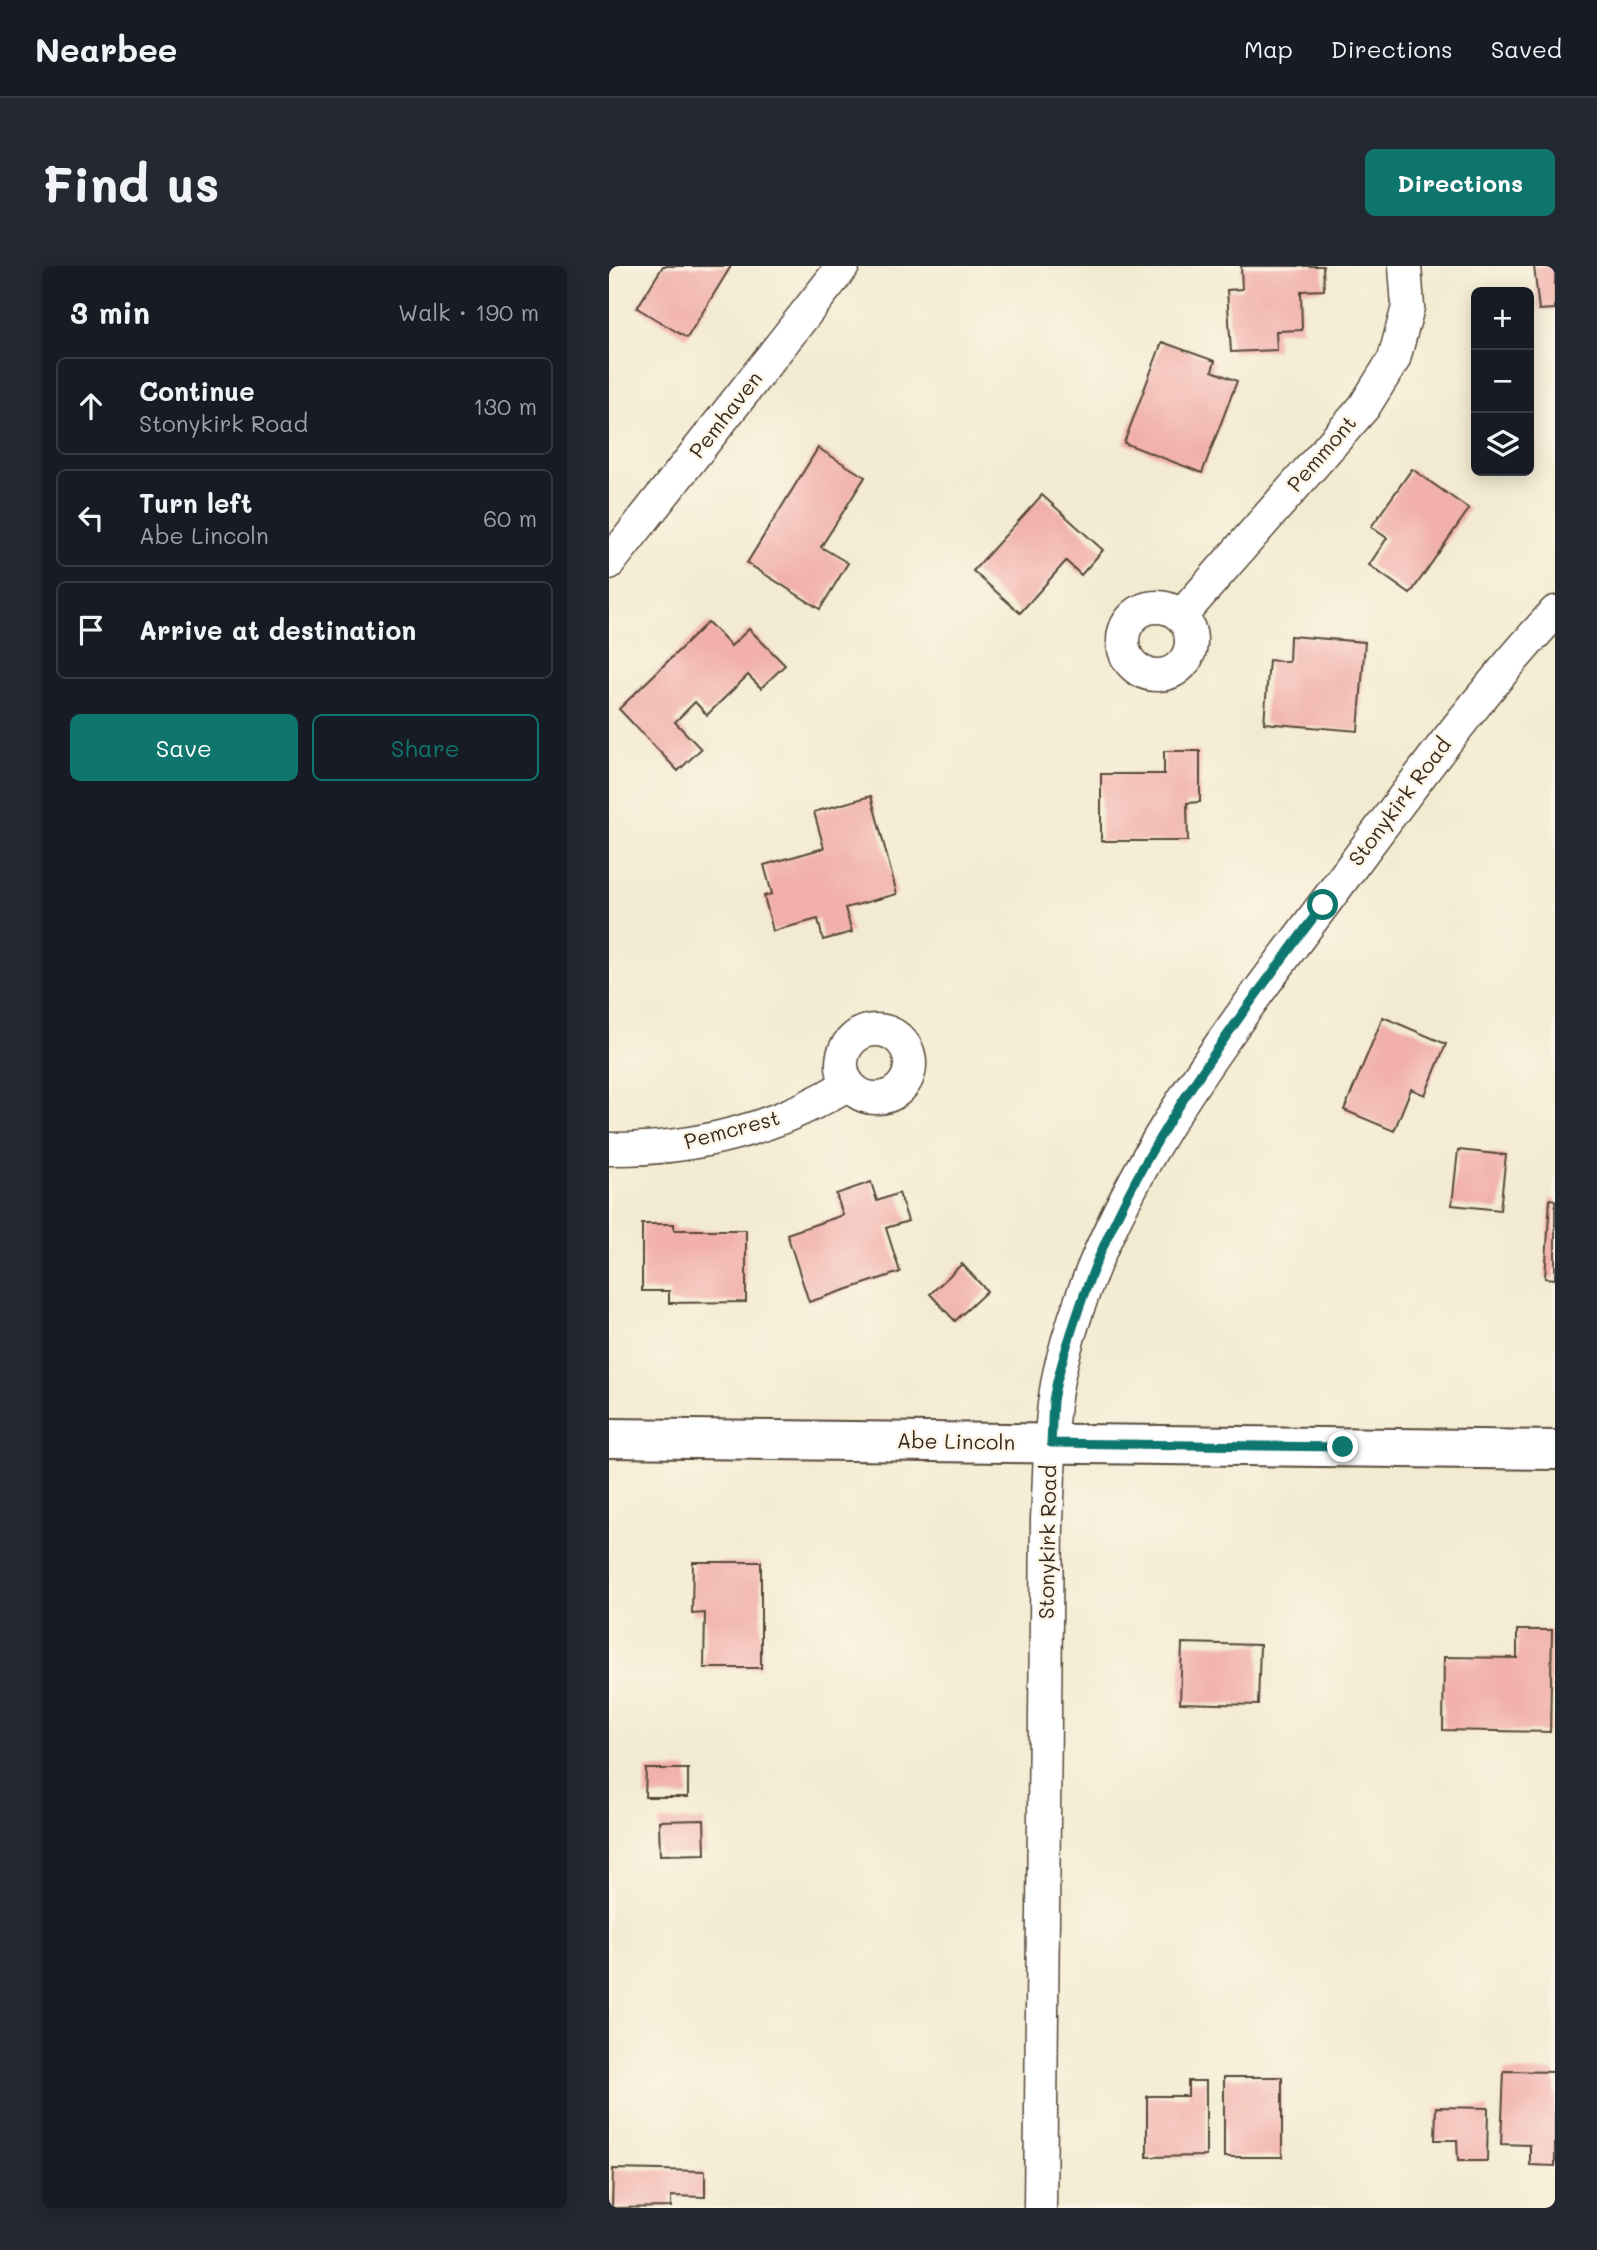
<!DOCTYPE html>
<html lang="en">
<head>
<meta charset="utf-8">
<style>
  body { margin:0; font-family:Mali,sans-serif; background:#242831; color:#f1f3f6 }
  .controls { position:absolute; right:21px; top:21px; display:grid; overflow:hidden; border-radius:10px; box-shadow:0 4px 18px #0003 }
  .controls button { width:63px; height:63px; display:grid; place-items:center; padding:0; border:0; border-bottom:2px solid #363941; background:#171b24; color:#f1f3f6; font:35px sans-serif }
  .stop { position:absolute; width:21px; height:21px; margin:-16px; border:5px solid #0f766e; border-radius:50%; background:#fff }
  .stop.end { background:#0f766e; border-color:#fff; box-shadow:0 2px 7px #0008 }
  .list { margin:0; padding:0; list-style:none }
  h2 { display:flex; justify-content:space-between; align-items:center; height:91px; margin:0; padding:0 28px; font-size:30px }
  h2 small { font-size:23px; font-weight:400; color:#9ea1a6 }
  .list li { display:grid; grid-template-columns:46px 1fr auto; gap:21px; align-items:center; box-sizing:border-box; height:98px; margin:0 14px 14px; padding:0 14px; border:2px solid #363941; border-radius:10px }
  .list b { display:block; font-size:26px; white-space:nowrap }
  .list p { margin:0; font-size:23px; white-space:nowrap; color:#9ea1a6 }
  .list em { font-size:23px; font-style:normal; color:#9ea1a6 }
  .actions { display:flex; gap:14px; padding:21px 28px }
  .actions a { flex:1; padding:16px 0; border:2px solid #0f766e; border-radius:10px; text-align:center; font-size:24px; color:#0f766e }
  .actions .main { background:#0f766e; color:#fff }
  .icon { flex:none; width:38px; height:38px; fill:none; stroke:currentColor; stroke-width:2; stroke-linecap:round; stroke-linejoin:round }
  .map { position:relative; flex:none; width:946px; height:1942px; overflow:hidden; border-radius:10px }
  header { display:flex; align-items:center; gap:42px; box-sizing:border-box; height:98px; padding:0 35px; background:#171b24; border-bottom:2px solid #363941 }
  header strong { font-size:33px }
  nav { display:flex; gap:38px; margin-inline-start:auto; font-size:24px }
  .intro { display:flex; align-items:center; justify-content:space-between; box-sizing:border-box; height:168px; padding:0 42px }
  h1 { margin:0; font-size:49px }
  .button { padding:18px 32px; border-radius:10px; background:#0f766e; color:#fff; font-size:24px; font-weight:700 }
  main { display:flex; gap:42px; padding:0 42px }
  aside { flex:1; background:#171b24; border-radius:10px; box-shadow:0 4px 18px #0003 }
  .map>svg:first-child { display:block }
  .building { fill:#f1b0ac }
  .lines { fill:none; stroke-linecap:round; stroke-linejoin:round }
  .minor-casing { stroke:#574739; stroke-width:35 }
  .tertiary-casing { stroke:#574739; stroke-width:42 }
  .minor { stroke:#fff; stroke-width:32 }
  .tertiary { stroke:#fff; stroke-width:38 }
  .route { stroke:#0f766e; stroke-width:9 }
  .labels { text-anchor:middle; stroke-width:5; stroke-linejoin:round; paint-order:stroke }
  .street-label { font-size:21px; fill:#3b2a1e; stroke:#fcf5e5 }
</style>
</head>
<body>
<header>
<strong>Nearbee</strong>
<nav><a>Map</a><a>Directions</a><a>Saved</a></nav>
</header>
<div class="intro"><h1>Find us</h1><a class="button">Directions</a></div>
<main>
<aside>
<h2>3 min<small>Walk · 190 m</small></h2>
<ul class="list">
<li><svg class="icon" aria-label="ahead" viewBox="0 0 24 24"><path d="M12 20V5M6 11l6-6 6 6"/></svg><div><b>Continue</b><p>Stonykirk Road</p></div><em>130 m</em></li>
<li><svg class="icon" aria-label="left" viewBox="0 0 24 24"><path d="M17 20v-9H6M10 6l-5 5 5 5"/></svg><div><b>Turn left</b><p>Abe Lincoln</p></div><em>60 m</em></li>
<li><svg class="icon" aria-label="arrive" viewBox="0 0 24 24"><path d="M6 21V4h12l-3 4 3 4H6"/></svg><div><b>Arrive at destination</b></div></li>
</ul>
<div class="actions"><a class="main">Save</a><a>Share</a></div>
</aside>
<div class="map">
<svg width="946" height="1942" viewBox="0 0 946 1942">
  <rect width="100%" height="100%" fill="#fcf5e5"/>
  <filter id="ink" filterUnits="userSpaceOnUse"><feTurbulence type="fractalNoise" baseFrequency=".0143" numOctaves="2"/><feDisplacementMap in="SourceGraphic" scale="14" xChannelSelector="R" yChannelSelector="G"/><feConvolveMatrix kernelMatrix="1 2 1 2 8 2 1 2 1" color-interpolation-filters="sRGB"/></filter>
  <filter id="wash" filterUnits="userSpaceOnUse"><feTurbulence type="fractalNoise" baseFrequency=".00686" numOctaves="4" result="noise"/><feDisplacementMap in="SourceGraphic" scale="28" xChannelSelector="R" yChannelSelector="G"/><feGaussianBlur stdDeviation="1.57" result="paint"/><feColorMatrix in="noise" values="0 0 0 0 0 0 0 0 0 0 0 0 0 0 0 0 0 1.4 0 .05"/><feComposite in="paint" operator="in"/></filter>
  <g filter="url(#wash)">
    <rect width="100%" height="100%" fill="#f3ebd1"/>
    <g id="blocks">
      <!-- building -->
      <g class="building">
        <polygon points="54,0 122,0 78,72 28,42"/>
        <polygon points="632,0 714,0 715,24 692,25 693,64 667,65 668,84 622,86 618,24 633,23"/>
        <polygon points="925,0 946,0 946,43 930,44"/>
        <polygon points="553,76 606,95 603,105 628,115 593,207 515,177"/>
        <polygon points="209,182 256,211 212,281 239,297 211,343 138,297"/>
        <polygon points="803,203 860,243 801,328 760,299 778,272 762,261"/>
        <polygon points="433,229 494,284 472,309 457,295 411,347 364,305"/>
        <polygon points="99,356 122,380 140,363 176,399 152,422 139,409 98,449 86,436 66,456 92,483 69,505 10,443"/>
        <polygon points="681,370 756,376 749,465 655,457 660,394 680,396"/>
        <polygon points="555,485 591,485 591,536 578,537 579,575 492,575 492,508 555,508"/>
        <polygon points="262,530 288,628 236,642 243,666 214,674 209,653 164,665 155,630 163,628 155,599 215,582 205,546"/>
        <polygon points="774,751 837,778 816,829 802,823 785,865 735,844"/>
        <polygon points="849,884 897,889 891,944 843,939"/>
        <polygon points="262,916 268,935 290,927 299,955 277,962 291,1006 200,1036 178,968 234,949 227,928"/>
        <polygon points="941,933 946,934 946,1013 936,1012"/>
        <polygon points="33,958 65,958 65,964 137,964 137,1036 60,1037 60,1025 33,1025"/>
        <polygon points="353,998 378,1025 346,1055 321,1028"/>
        <polygon points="84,1296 152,1296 152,1402 95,1402 96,1347 83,1348"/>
        <polygon points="908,1364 943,1364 941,1466 834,1464 835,1391 908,1392"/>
        <polygon points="573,1377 651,1379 649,1439 571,1437"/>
        <polygon points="37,1503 79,1503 79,1531 36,1531"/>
        <polygon points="95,1554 96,1588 51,1589 50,1555"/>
        <polygon points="895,1805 946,1806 946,1900 921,1899 921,1879 892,1878"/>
        <rect x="615" y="1811" width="58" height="80"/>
        <polygon points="579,1815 597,1815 597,1890 538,1891 538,1830 579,1830"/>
        <polygon points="827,1841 879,1842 878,1895 849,1895 848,1874 826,1874"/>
        <polygon points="4,1903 96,1905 96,1931 62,1930 62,1941 3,1942"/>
      </g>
    </g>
  </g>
  <g filter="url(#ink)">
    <use href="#blocks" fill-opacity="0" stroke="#574739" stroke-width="2"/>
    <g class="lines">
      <defs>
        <g id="minor">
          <polyline points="0,297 234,0"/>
          <circle cx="548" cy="375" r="34"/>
          <polyline points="572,350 755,141 785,93 799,41 796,0"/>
          <circle cx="267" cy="798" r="34"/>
          <path d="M0,883C84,884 168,863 239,818"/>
          <path d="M431,1942L438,1253C441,1201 440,1149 452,1099C496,922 611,777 718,634C791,536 863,436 946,346"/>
        </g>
        <polyline id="tertiary" points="0,1172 946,1184"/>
      </defs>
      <!-- minor casing -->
      <use href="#minor" class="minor-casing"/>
      <!-- tertiary casing -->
      <use href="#tertiary" class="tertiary-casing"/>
      <!-- minor -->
      <use href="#minor" class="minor"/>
      <!-- tertiary -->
      <use href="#tertiary" class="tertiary"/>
    </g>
  </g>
  <g class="lines" filter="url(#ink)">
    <!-- route -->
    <path class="route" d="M714,639C616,770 515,899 465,1058C457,1083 448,1109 444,1135C443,1149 443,1163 442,1177L734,1181"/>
  </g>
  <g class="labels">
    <!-- street labels -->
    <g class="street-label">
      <text transform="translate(117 149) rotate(-52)" y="7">Pemhaven</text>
      <text transform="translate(713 188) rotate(-49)" y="7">Pemmont</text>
      <text transform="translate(791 536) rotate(-53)" y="7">Stonykirk Road</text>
      <text transform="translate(123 864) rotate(-15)" y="7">Pemcrest</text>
      <text transform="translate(347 1176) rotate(1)" y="7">Abe Lincoln</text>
      <text transform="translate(439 1276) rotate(-89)" y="7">Stonykirk Road</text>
    </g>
  </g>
</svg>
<div class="controls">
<button>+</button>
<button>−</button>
<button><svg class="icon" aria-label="layers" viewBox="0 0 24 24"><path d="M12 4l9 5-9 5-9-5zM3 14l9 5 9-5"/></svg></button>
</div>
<div class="stop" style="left:714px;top:639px"></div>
<div class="stop end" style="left:734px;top:1181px"></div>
</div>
</main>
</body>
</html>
